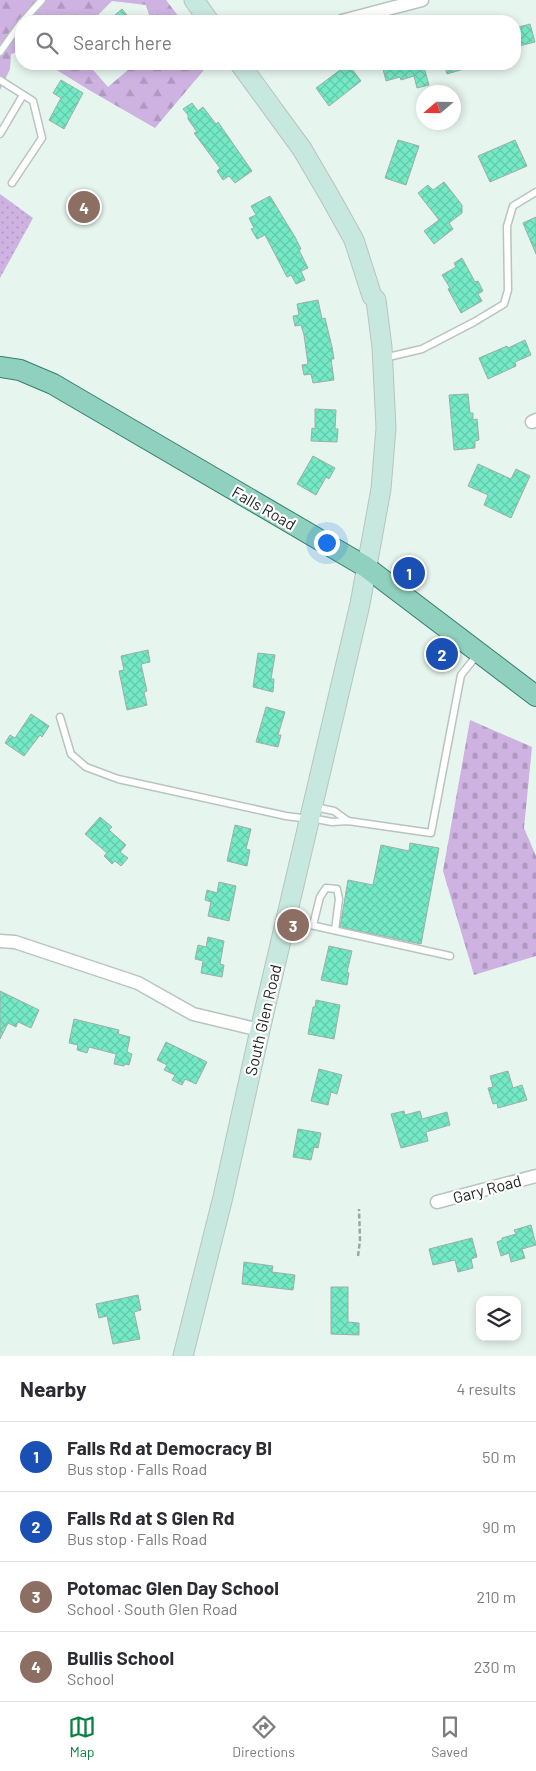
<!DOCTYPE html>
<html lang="en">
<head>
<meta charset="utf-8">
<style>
  body { margin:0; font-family:Barlow,sans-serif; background:#f7f7f7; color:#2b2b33 }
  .controls { position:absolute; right:15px; bottom:15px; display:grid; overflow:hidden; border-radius:10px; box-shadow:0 2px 8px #0003 }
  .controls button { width:45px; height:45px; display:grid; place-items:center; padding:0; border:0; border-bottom:1px solid #e1e1e2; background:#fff; color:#2b2b33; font:25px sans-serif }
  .compass { position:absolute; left:416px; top:85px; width:45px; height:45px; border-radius:50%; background:#fff; box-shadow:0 2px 8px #0003; rotate:250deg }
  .you { position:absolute; left:326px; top:542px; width:18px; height:18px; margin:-12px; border:4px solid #fff; border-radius:50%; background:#1a73e8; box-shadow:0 0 0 8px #1a73e833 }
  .badge { display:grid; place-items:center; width:32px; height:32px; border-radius:50%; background:#0b8043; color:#fff; font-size:16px; font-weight:700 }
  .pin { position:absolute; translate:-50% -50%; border:2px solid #fff; box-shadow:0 1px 5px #0006 }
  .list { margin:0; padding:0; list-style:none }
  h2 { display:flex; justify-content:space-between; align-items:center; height:65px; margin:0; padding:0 20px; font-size:21px }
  h2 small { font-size:16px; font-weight:400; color:#7c7c81 }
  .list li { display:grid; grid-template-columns:32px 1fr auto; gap:15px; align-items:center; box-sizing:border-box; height:70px; padding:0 20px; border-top:1px solid #e1e1e2 }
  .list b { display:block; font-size:19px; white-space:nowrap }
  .list p { margin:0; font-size:16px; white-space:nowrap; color:#7c7c81 }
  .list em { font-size:16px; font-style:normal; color:#7c7c81 }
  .icon { flex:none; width:28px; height:28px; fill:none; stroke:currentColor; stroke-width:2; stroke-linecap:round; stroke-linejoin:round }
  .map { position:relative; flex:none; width:536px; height:1356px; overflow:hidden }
  .search { position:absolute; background:#fff; box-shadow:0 2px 8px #0003; left:15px; right:15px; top:15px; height:55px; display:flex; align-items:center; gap:12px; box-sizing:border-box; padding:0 18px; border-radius:20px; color:#7c7c81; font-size:19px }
  .sheet { height:345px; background:#fff }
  nav { display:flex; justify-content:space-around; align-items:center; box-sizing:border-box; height:70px; border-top:1px solid #e1e1e2; background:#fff; font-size:14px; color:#7c7c81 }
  nav a { display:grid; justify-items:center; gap:2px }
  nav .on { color:#0b8043 }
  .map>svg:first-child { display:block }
  .grass { fill:url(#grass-dots) }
  .forest { fill:url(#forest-firs) }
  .cemetery { fill:url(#cemetery-stones) }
  .building { fill:url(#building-cross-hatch); stroke:#a0ada8 }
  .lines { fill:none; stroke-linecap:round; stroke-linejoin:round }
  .service-casing { stroke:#b7c4bf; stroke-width:9 }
  .minor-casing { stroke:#b7c4bf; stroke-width:15 }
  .secondary-casing { stroke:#b7c4bf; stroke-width:21 }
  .primary-casing { stroke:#367f6a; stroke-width:22 }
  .path { stroke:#9ca7a2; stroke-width:2.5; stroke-dasharray:5 2.5; stroke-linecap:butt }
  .service { stroke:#fff; stroke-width:6 }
  .minor { stroke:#fff; stroke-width:12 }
  .secondary { stroke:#c7e8de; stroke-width:19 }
  .primary { stroke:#8fd0be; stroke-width:20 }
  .labels { text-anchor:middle; stroke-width:4.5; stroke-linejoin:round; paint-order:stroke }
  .street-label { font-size:16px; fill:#1d2220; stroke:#fff }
</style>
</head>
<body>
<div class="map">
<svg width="536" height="1356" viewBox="0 0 536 1356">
  <defs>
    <pattern id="grass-dots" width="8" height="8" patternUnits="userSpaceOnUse" patternTransform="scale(1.25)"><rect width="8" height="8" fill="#ceb2e1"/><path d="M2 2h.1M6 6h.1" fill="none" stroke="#b099c1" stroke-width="1.8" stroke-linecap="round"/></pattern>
    <pattern id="forest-firs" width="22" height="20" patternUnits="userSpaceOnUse" patternTransform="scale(1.25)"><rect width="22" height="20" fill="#ceb2e1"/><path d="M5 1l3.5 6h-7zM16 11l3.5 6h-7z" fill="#b099c1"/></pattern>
    <pattern id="cemetery-stones" width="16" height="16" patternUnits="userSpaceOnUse" patternTransform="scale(1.25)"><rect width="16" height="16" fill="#ceb2e1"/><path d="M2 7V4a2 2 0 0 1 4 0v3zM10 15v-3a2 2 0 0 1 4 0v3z" fill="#b099c1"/></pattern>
    <pattern id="building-cross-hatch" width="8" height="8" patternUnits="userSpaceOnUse" patternTransform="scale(1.25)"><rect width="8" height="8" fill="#74e9c6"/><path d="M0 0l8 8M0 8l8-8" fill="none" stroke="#64c8aa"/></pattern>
  </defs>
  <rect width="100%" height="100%" fill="#e7f5ef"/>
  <!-- grass -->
  <polygon class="grass" points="0,194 33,218 0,278"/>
  <!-- forest -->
  <g class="forest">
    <polygon points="0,0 166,0 182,21 151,21 146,5 112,1 92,21 21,21 21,51 11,54 10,69 0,90"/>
    <polygon points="47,64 88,64 108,87 135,64 209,64 155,128 89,90"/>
  </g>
  <!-- cemetery -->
  <polygon class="cemetery" points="470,720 532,747 524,828 536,856 536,956 474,975 443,871"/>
  <!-- building -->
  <g class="building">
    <polygon points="122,9 132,21 108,21"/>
    <polygon points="530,24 535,42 515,47 515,28"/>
    <polygon points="348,64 361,81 329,106 316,88"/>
    <polygon points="388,64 423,64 429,85 417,88 414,76 401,80 400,77 386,81 382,65"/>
    <polygon points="444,64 473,64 474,66 447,74"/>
    <polygon points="61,80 83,93 64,129 49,120 61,98 53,93"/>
    <polygon points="192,103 198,111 203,107 216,124 218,122 252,171 235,183 229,176 223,180 217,171 220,168 194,133 197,132 188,119 188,115 183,109"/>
    <polygon points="398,140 419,146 406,185 385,178"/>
    <polygon points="515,140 527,166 490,182 478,156"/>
    <polygon points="444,182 462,205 462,213 449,223 453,229 434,244 424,231 439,220 418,193 428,185 433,190"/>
    <polygon points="270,196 295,237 301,249 299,250 308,268 301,271 305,280 296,284 291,275 287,277 265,235 257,239 251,229 254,228 249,218 256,215 251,206"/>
    <polygon points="536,217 536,254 523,223"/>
    <polygon points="462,258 475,282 478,281 483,291 478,294 482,301 461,313 448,289 450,288 442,275 456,267 454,263"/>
    <polygon points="318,300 322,319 325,318 332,347 334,359 331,359 334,380 313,383 311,374 304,375 302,365 308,364 304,335 301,325 295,326 293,316 299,315 297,304"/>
    <polygon points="525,340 531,355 515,362 516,366 488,379 479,358 507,346 508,348"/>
    <polygon points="468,394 470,413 473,413 473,420 477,419 479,440 475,441 475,448 454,450 449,395"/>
    <polygon points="315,409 336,410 335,429 338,429 337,442 311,441 312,428 315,429"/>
    <polygon points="313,456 335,468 329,479 326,477 316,495 297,484"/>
    <polygon points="478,464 511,479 516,469 530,476 511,518 484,505 488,495 468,486"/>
    <polygon points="148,650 150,662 141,664 147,691 144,692 147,705 127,710 119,671 124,670 121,656"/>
    <polygon points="258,653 275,655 271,679 274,679 273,692 253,687"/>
    <polygon points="266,707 285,712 278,735 281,735 278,747 256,742"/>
    <polygon points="31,714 49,726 42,737 40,735 24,756 5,743 10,735 15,738"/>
    <polygon points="100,817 112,827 109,830 126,845 120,852 128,858 121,866 115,861 112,864 104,856 107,853 85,834"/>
    <polygon points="235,825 251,829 246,849 250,850 247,866 227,861"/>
    <polygon points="410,843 439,848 421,944 340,927 348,880 373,885 381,845 409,851"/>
    <polygon points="219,882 236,886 229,921 208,916 211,902 205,900 207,890 217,893"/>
    <polygon points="208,937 224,941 220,964 224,965 222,977 201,973 203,961 195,959 198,945 206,947"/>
    <polygon points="329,946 352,951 347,972 349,973 347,985 321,980"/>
    <polygon points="0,991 39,1010 31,1028 18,1022 16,1027 8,1023 0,1039"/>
    <polygon points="316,1000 340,1005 334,1039 308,1034 313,1007 315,1007"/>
    <polygon points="74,1019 119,1030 118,1034 130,1037 127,1052 132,1054 129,1065 125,1064 124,1066 114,1064 116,1054 89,1047 87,1053 77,1050 78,1045 69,1043"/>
    <polygon points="166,1042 207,1062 196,1084 185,1079 182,1085 172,1080 175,1075 164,1070 167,1065 157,1060"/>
    <polygon points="319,1069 342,1075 337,1094 331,1092 328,1105 311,1101"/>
    <polygon points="508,1071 513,1088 522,1085 527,1100 498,1108 497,1103 493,1104 488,1088 493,1087 490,1076"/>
    <polygon points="404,1111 405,1115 420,1111 422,1119 447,1112 450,1125 426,1132 428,1141 401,1148 391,1114"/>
    <polygon points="298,1129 321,1133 318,1148 314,1147 311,1160 293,1157"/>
    <polygon points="531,1225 536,1245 522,1249 525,1258 511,1262 509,1253 501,1256 497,1242 502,1240 502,1238 516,1234 514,1230"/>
    <polygon points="472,1238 477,1257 471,1259 473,1268 458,1272 455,1260 433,1265 429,1249"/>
    <polygon points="244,1262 273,1266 272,1272 295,1275 293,1290 242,1284"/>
    <polygon points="331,1287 348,1287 348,1322 359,1323 359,1335 331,1334"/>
    <polygon points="138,1295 141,1310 134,1312 140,1339 113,1344 107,1316 99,1318 96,1304"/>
  </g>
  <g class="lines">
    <defs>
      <g id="service">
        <polyline points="23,21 42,0"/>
        <polyline points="0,52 21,23"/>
        <polyline points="0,80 33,101 42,138 12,183"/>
        <polyline points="0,134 23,95"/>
        <polyline points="384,358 422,349 474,322 504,304 508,290 507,226 513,206 536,192"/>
        <polyline points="60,717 71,754 86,767 118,779 286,816 309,819"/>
        <polyline points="315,807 334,811 348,821"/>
        <polyline points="311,818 332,822 348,821 431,833 461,675 478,654"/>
        <polyline points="288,920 450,956"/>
        <polyline points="313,925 320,897 326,888 337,889 339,899 335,930"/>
      </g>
      <g id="minor">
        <polyline points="342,21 422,0"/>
        <polyline points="532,422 536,420"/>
        <polyline points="0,941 15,942 138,983 193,1014 260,1030"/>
        <polyline points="437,1202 536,1176"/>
      </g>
      <g id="secondary">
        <polyline points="194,0 209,21"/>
        <polyline points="183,1356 223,1197 260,1030 360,604 381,489 386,428 382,347 376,300 372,296 354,240 329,195 302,149 240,64"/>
      </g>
      <polyline id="primary" points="0,367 20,370 53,384 366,567 536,696"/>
    </defs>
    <!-- service casing -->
    <use href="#service" class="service-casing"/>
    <!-- minor casing -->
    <use href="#minor" class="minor-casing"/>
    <!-- secondary casing -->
    <use href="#secondary" class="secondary-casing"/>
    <!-- primary casing -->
    <use href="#primary" class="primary-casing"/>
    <!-- path -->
    <polyline class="path" points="358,1256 360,1240 359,1209"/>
    <!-- service -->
    <use href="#service" class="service"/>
    <!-- minor -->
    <use href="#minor" class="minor"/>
    <!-- secondary -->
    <use href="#secondary" class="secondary"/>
    <!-- primary -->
    <use href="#primary" class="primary"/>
  </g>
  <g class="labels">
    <!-- street labels -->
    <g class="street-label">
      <text transform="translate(264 508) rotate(30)" y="6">Falls Road</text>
      <text transform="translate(263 1020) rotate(-77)" y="6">South Glen Road</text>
      <text transform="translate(487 1189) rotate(-15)" y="6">Gary Road</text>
    </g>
  </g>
</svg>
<div class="controls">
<button><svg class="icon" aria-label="layers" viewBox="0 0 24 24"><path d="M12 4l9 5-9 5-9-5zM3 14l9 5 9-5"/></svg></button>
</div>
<svg class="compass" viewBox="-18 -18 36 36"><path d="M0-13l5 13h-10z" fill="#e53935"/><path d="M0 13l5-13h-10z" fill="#7c7c81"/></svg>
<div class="you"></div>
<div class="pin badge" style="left:409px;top:573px;background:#1a4fb4">1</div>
<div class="pin badge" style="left:442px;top:654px;background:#1a4fb4">2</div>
<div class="pin badge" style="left:293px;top:925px;background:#8d6e63">3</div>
<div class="pin badge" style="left:84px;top:207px;background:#8d6e63">4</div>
<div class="search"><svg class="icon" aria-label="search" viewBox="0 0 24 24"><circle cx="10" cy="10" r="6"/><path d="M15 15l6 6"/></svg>Search here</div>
</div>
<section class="sheet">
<h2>Nearby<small>4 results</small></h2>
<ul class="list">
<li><span class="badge" style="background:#1a4fb4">1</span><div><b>Falls Rd at Democracy Bl</b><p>Bus stop · Falls Road</p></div><em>50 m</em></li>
<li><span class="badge" style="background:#1a4fb4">2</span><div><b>Falls Rd at S Glen Rd</b><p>Bus stop · Falls Road</p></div><em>90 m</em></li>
<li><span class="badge" style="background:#8d6e63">3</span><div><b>Potomac Glen Day School</b><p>School · South Glen Road</p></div><em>210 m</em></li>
<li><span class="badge" style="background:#8d6e63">4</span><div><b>Bullis School</b><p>School</p></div><em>230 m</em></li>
</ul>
</section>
<nav>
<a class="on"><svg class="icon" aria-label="map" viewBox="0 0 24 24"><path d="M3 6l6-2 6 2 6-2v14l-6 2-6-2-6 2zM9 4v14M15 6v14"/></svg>Map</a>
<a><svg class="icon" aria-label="directions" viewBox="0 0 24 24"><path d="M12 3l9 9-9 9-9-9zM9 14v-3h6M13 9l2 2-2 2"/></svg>Directions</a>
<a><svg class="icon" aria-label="saved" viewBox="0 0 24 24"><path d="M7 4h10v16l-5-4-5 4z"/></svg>Saved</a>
</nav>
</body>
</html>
